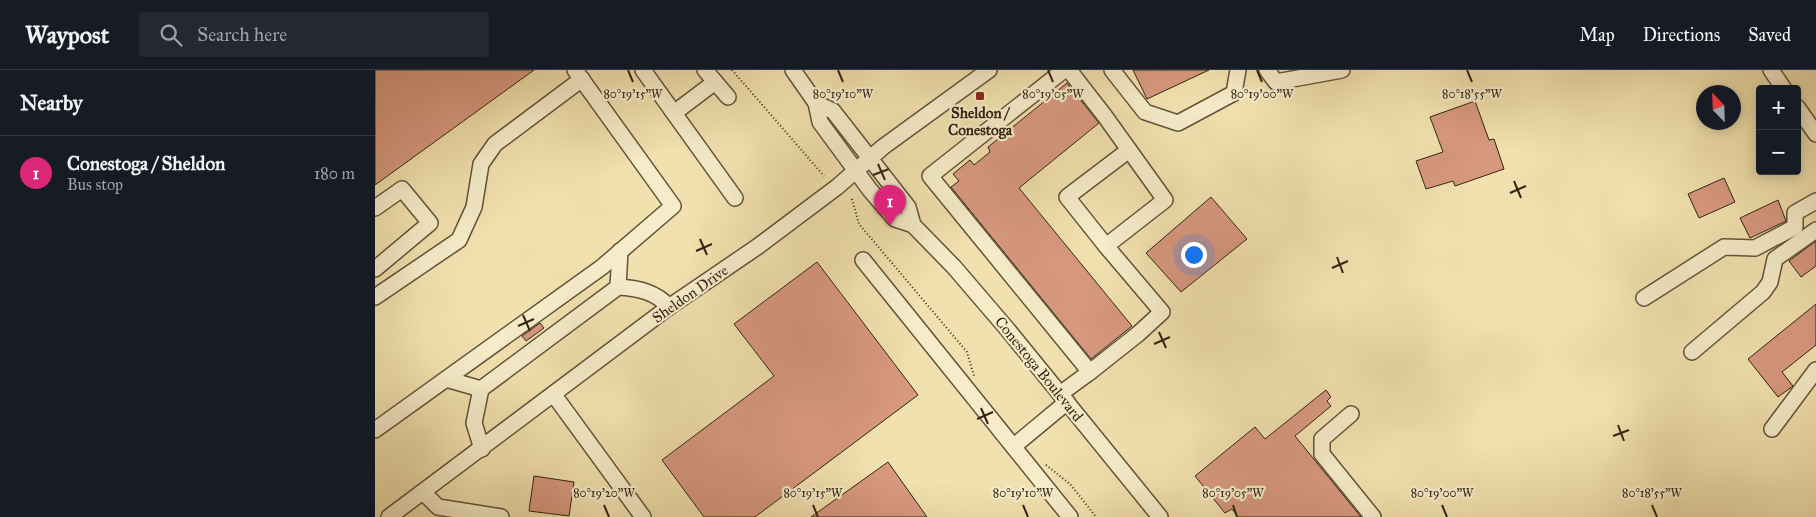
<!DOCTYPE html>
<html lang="en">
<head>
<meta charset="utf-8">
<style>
  body { margin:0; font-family:"IM FELL Great Primer",serif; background:#242831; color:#f1f3f6 }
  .controls { position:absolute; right:15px; top:15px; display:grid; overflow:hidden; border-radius:5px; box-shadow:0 2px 12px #0003 }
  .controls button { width:45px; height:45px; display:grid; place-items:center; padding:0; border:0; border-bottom:1px solid #363941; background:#171b24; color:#f1f3f6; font:25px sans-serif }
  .compass { position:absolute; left:1321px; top:15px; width:45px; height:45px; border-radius:50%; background:#171b24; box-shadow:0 2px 12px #0003; rotate:337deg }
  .you { position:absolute; left:818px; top:184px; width:18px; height:18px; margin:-12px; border:4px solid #fff; border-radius:50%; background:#1a73e8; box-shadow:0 0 0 8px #1a73e833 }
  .badge { display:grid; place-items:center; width:32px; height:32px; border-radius:50%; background:#db2777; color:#fff; font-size:16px; font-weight:700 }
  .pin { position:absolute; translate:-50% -41px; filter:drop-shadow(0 1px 2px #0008) }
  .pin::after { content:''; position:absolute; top:26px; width:18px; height:15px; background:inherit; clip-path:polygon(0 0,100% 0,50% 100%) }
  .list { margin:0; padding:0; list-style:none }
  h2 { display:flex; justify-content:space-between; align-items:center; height:65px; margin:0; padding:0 20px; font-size:21px }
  h2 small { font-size:16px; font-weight:400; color:#9ea1a6 }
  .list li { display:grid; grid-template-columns:32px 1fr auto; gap:15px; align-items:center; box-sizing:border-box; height:75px; padding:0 20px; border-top:1px solid #363941 }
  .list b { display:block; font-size:19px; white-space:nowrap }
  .list p { margin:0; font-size:16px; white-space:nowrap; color:#9ea1a6 }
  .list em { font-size:16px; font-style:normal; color:#9ea1a6 }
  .icon { flex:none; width:28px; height:28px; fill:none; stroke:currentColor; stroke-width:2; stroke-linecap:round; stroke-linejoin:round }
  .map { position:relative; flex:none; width:1441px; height:447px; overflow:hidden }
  header { display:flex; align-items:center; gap:30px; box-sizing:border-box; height:70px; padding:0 25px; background:#171b24; border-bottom:1px solid #363941 }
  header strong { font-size:24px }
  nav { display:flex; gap:28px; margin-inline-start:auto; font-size:18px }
  .search { width:350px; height:45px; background:#242831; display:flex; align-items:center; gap:12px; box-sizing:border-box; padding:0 18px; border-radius:5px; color:#9ea1a6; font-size:19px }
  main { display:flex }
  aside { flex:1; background:#171b24 }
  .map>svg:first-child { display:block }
  .building { fill:#d79880; stroke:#332413 }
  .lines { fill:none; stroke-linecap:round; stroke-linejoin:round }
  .minor-casing { stroke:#62533a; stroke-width:18 }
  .path { stroke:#332413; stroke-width:2; stroke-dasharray:1 2.5; stroke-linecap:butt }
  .minor { stroke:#f6ecca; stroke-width:15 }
  .ticks { fill:none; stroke:#332413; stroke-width:2 }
  .poi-dot { fill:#8f2418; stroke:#f6ecca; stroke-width:2 }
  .labels { text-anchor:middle; stroke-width:4.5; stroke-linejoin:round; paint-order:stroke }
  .poi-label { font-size:15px; font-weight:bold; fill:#332413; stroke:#f6ecca }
  .street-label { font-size:15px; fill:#332413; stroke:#f6ecca }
  .ticks-label { font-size:12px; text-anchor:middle; fill:#332413; stroke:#f6ecca; stroke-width:4.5; stroke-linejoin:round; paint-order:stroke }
</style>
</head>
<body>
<header>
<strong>Waypost</strong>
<div class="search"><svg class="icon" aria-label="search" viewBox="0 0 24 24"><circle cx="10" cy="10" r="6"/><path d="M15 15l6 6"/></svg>Search here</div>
<nav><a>Map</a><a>Directions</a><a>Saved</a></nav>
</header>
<main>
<aside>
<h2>Nearby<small></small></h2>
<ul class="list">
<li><span class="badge">1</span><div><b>Conestoga / Sheldon</b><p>Bus stop</p></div><em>180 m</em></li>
</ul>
</aside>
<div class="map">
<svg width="1441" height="447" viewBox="0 0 1441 447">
  <rect width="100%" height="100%" fill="#f1e1ae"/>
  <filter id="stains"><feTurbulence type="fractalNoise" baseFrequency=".004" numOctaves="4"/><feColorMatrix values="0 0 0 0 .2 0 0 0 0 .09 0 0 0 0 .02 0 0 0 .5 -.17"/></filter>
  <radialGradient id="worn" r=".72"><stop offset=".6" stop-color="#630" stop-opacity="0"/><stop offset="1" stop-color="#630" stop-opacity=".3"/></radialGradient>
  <!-- building -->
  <g class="building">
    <polygon points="0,0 159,0 0,115"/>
    <polygon points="758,0 834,0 772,29"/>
    <polygon points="692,13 724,53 644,118 757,256 716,289 576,117 584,111 578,104 595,90 599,95 615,82 613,77"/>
    <polygon points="1100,31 1114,70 1119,69 1129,99 1080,116 1078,111 1051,119 1041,91 1068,82 1055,47"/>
    <polygon points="1349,108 1360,132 1324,148 1313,124"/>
    <polygon points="836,127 872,169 806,222 771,183"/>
    <polygon points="1403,130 1411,151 1375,168 1365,148"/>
    <polygon points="1441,171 1441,196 1426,207 1414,191"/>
    <polygon points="442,192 543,325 380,447 329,447 287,390 399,306 359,254"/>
    <polygon points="1441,234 1441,275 1407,302 1418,316 1403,327 1373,289"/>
    <polygon points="165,253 169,258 151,271 147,266"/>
    <polygon points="951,320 956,327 952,331 956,336 920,366 986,447 863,447 857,439 850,443 820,406 880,357 890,369"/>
    <polygon points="513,392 552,447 436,447"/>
    <polygon points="159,406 199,412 194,446 154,441"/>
  </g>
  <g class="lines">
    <defs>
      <g id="minor">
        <polyline points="268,0 360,128"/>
        <polyline points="330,0 353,27"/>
        <polyline points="418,0 441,33 445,52 495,120 520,149 538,155 579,197 633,260 785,447"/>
        <polyline points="694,0 729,45 790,130 731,176 787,242 763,264 715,302"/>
        <polyline points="737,0 770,42 803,53 859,23 863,0"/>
        <polyline points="892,0 901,12 967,0"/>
        <polyline points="1396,0 1409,19"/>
        <polyline points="441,33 458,41 533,137 538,155"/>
        <polyline points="1422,37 1441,64"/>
        <polyline points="299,43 340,12"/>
        <polyline points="0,138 27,119 55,153 0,199"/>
        <polyline points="731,176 692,127 754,80"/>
        <polyline points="488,190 695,447"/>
        <polyline points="243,217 245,181"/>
        <polyline points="0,227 84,170 99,137 106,94 120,74 207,9"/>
        <polyline points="1269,228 1349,177 1380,178 1420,157 1420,143 1441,131"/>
        <polyline points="1317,282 1388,222 1395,212 1400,189 1441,160"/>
        <polyline points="71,309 106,319"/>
        <polyline points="685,324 715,302 555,106 689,0"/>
        <polyline points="179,325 268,447"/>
        <polyline points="976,344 947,369 947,384 998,447"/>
        <polyline points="1397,359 1441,300"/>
        <polyline points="0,360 227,197 298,136 200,0"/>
        <polyline points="639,376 692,332"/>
        <path d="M107,379L99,353L106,319L243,217C263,218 281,222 294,237"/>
        <polyline points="48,422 63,437 126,447"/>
        <polyline points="14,447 294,237 382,177 462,117 508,77 614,0"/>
      </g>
    </defs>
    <!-- minor casing -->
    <use href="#minor" class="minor-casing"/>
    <!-- path -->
    <g class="path">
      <polyline points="357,0 449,106"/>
      <polyline points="477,129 484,154 592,282 599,306"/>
      <polyline points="671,395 695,414 721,447"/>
    </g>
    <!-- minor -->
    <use href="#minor" class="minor"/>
  </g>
  <!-- ticks -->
  <path class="ticks" d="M253,0L258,12M463,0L468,12M673,0L678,12M882,0L887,12M1092,0L1097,12M503,94L510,110M498,105L514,99M1139,111L1146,128M1135,123L1151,116M325,169L332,185M321,181L337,174M962,187L968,203M957,198L973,191M148,245L155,261M143,256L159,249M784,262L791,278M779,274L795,267M606,338L613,354M602,349L618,342M1243,355L1249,371M1238,366L1254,360M229,435L234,447M438,435L443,447M648,435L653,447M858,435L862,447M1067,435L1072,447M1277,435L1282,447"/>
  <!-- markers -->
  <rect class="poi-dot" x="600" y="21" width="10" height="10" rx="2.5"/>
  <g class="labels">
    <!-- poi labels -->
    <g class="poi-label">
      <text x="605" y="48">Sheldon /<tspan x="605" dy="17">Conestoga</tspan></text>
    </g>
    <!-- street labels -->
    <g class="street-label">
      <text transform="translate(315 224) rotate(-35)" y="5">Sheldon Drive</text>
      <text transform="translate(664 299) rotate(51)" y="5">Conestoga Boulevard</text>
    </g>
  </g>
  <g class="ticks-label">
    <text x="258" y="28">80°19'15"W</text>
    <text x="468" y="28">80°19'10"W</text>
    <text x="678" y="28">80°19'05"W</text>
    <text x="887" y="28">80°19'00"W</text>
    <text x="1097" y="28">80°18'55"W</text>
    <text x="229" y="427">80°19'20"W</text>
    <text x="438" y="427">80°19'15"W</text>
    <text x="648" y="427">80°19'10"W</text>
    <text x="858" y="427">80°19'05"W</text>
    <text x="1067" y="427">80°19'00"W</text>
    <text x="1277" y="427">80°18'55"W</text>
  </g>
  <rect width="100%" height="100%" filter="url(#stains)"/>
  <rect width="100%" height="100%" fill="url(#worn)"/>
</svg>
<div class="controls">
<button>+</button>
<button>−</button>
</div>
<svg class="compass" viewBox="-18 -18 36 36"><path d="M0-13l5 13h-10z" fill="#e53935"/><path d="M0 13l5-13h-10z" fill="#9ea1a6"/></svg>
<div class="you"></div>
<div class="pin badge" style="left:515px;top:156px">1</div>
</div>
</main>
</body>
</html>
